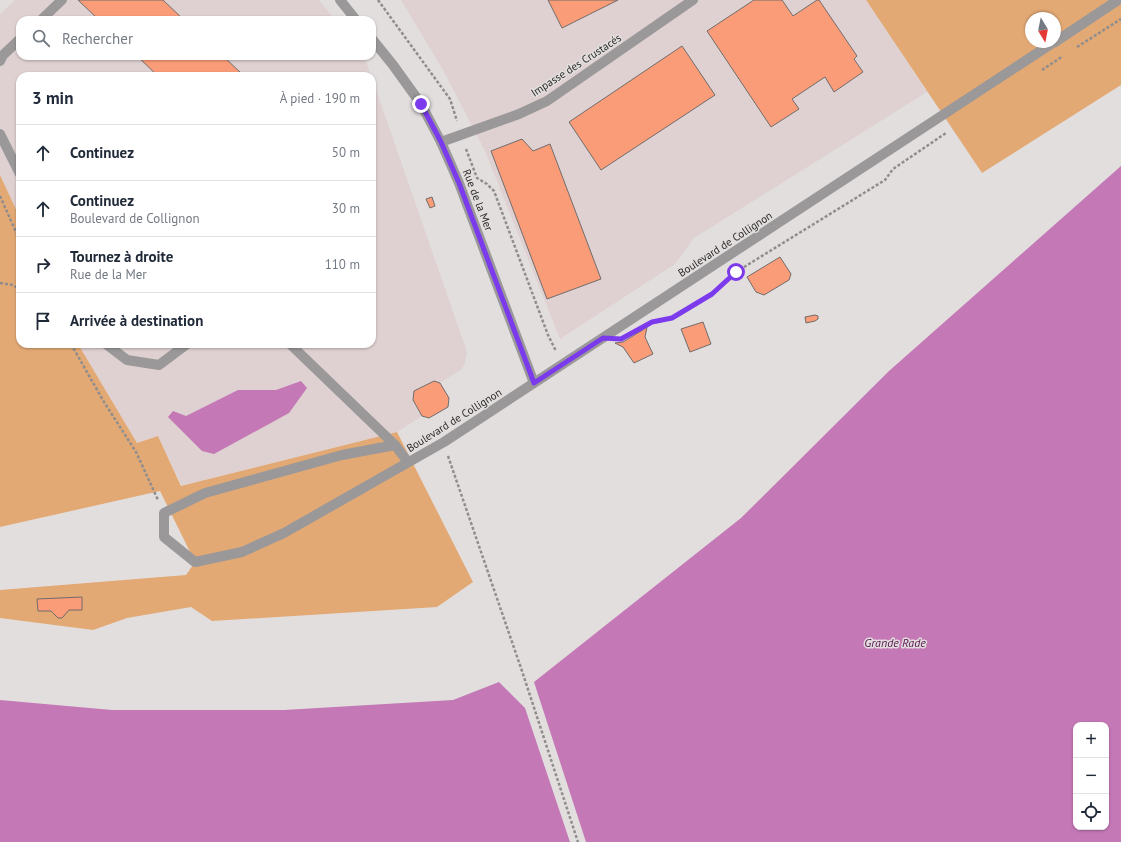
<!DOCTYPE html>
<html lang="fr">
<head>
<meta charset="utf-8">
<style>
  body { margin:0; font-family:"PT Sans",sans-serif; background:#f6f6f7; color:#1f2937 }
  .controls { position:absolute; right:12px; bottom:12px; display:grid; overflow:hidden; border-radius:8px; box-shadow:0 1px 3px #0004 }
  .controls button { width:36px; height:36px; display:grid; place-items:center; padding:0; border:0; border-bottom:1px solid #e0e1e3; background:#fff; color:#1f2937; font:20px sans-serif }
  .compass { position:absolute; left:1025px; top:12px; width:36px; height:36px; border-radius:50%; background:#fff; box-shadow:0 1px 3px #0004; rotate:170deg }
  .stop { position:absolute; width:12px; height:12px; margin:-9px; border:3px solid #7c3aed; border-radius:50%; background:#fff }
  .stop.end { background:#7c3aed; border-color:#fff; box-shadow:0 1px 4px #0008 }
  .list { margin:0; padding:0; list-style:none }
  h2 { display:flex; justify-content:space-between; align-items:center; height:52px; margin:0; padding:0 16px; font-size:17px }
  h2 small { font-size:13px; font-weight:400; color:#747a83 }
  .list li { display:grid; grid-template-columns:26px 1fr auto; gap:12px; align-items:center; box-sizing:border-box; height:56px; padding:0 16px; border-top:1px solid #e0e1e3 }
  .list b { display:block; font-size:15px; white-space:nowrap }
  .list p { margin:0; font-size:13px; white-space:nowrap; color:#747a83 }
  .list em { font-size:13px; font-style:normal; color:#747a83 }
  .icon { flex:none; width:22px; height:22px; fill:none; stroke:currentColor; stroke-width:2; stroke-linecap:round; stroke-linejoin:round }
  .map { position:relative; flex:none; width:1121px; height:842px; overflow:hidden }
  .search { position:absolute; background:#fff; box-shadow:0 1px 3px #0004; left:16px; top:16px; width:360px; height:44px; display:flex; align-items:center; gap:10px; box-sizing:border-box; padding:0 14px; border-radius:12px; color:#747a83; font-size:15px }
  .panel { position:absolute; background:#fff; box-shadow:0 1px 3px #0004; left:16px; top:72px; width:360px; height:276px; border-radius:12px }
  .map>svg:first-child { display:block }
  .built { fill:#dfd1d1 }
  .green { fill:#e3a975; fill-rule:evenodd }
  .water { fill:#c478b6; fill-rule:evenodd }
  .building { fill:#fb9c79; stroke:#706c6b }
  .lines { fill:none; stroke-linecap:round; stroke-linejoin:round }
  .path { stroke:#908d8d; stroke-width:2.5; stroke-dasharray:3 2; stroke-linecap:butt }
  .minor { stroke:#9a9899; stroke-width:10 }
  .route { stroke:#7c3aed; stroke-width:5 }
  .labels { text-anchor:middle; stroke-width:3; stroke-linejoin:round; paint-order:stroke }
  .street-label { font-size:11px; fill:#2d2b2b; stroke:#e2dede }
  .water-label { font-size:12px; font-style:italic; fill:#591450; stroke:#e2dede }
</style>
</head>
<body>
<div class="map">
<svg width="1121" height="842" viewBox="0 0 1121 842">
  <rect width="100%" height="100%" fill="#e2dede"/>
  <!-- built -->
  <g class="built">
    <polygon points="15,0 319,0 335,20 20,20 20,56 362,56 366,61 371,76 20,76 20,218 0,175 0,14"/>
    <polygon points="401,0 866,0 927,92 694,238 675,264 560,339 485,151 443,70"/>
    <polygon points="372,78 467,352 465,363 461,370 440,383 434,381 414,391 413,400 422,416 397,432 182,486 158,436 137,443 78,344 372,344"/>
  </g>
  <!-- green -->
  <g class="green">
    <path d="M866,0H1121V85L982,173ZM1031,18H1055V42H1031Z"/>
    <polygon points="0,175 20,218 20,344 78,344 137,443 158,436 181,486 397,432 473,582 437,607 212,621 191,607 127,618 93,630 0,618 0,590 186,575 195,562 160,491 0,527"/>
  </g>
  <!-- water -->
  <g class="water">
    <path d="M1121,166V842H586L534,682L741,518L889,371ZM1076,725H1106V827H1076Z"/>
    <polygon points="301,381 307,388 289,413 214,454 202,451 168,417 173,411 186,416 238,390 276,390"/>
    <polygon points="499,682 525,708 570,842 0,842 0,700 112,710 284,710 453,700"/>
  </g>
  <!-- building -->
  <g class="building">
    <polygon points="78,0 163,0 184,20 99,20"/>
    <polygon points="548,0 618,0 562,28"/>
    <polygon points="754,0 782,0 793,16 817,0 819,0 857,56 854,59 863,72 834,92 825,77 792,99 799,109 771,127 707,31"/>
    <polygon points="682,46 715,95 601,170 569,122"/>
    <polygon points="137,56 223,56 244,76 158,76"/>
    <polygon points="522,139 533,151 550,144 601,279 547,299 491,151"/>
    <polygon points="432,197 435,206 430,208 426,199"/>
    <polygon points="780,257 791,274 789,280 764,295 756,292 747,277"/>
    <polygon points="815,315 818,316 818,319 815,321 806,323 805,317"/>
    <polygon points="703,322 711,344 690,352 681,329"/>
    <polygon points="647,327 645,337 653,354 634,363 623,347 615,343 623,342 641,331"/>
    <polygon points="434,381 440,383 449,398 448,407 429,418 422,416 413,400 414,391"/>
    <polygon points="82,597 82,610 69,610 62,618 58,618 51,611 38,611 37,599"/>
  </g>
  <g class="lines">
    <!-- path -->
    <g class="path">
      <polyline points="378,0 450,99 457,121"/>
      <polyline points="1077,47 1121,19"/>
      <polyline points="1042,70 1063,56"/>
      <polyline points="466,149 477,178 487,184 494,191 548,335 556,351"/>
      <polyline points="0,196 20,241"/>
      <polyline points="0,283 13,285 20,290"/>
      <polyline points="656,322 672,318 712,294 736,272 885,180 893,169 946,133"/>
      <polyline points="71,344 104,402 136,452 158,500"/>
      <polyline points="448,456 522,671 578,842"/>
    </g>
    <!-- minor -->
    <g class="minor">
      <polyline points="340,0 356,20"/>
      <polyline points="41,20 62,0"/>
      <polyline points="372,39 393,65 421,104 441,142 459,183 534,383"/>
      <polyline points="1055,42 1118,0"/>
      <polyline points="0,61 3,55 20,39"/>
      <polyline points="0,134 20,174"/>
      <polyline points="441,142 519,114 547,101 693,0"/>
      <polyline points="106,344 127,360 159,365 187,344"/>
      <polyline points="290,344 395,445 408,462"/>
      <polyline points="395,445 342,455 205,493 164,513 164,537 195,562 242,552 284,533 444,442 1054,42"/>
    </g>
  </g>
  <g class="lines">
    <!-- route -->
    <polyline class="route" points="421,104 441,142 459,183 534,383 603,338 621,339 652,322 672,318 712,294 736,272"/>
  </g>
  <g class="labels">
    <!-- street labels -->
    <g class="street-label">
      <text transform="translate(576 65) rotate(-33)" y="4">Impasse des Crustacés</text>
      <text transform="translate(478 200) rotate(69)" y="4">Rue de la Mer</text>
      <text transform="translate(725 244) rotate(-33)" y="4">Boulevard de Collignon</text>
      <text transform="translate(454 420) rotate(-32)" y="4">Boulevard de Collignon</text>
    </g>
    <!-- water labels -->
    <g class="water-label">
      <text x="895" y="647">Grande Rade</text>
    </g>
  </g>
</svg>
<div class="controls">
<button>+</button>
<button>−</button>
<button><svg class="icon" aria-label="locate" viewBox="0 0 24 24"><circle cx="12" cy="12" r="6"/><path d="M12 2v4M12 18v4M2 12h4M18 12h4"/></svg></button>
</div>
<svg class="compass" viewBox="-18 -18 36 36"><path d="M0-13l5 13h-10z" fill="#e53935"/><path d="M0 13l5-13h-10z" fill="#747a83"/></svg>
<div class="stop" style="left:736px;top:272px"></div>
<div class="stop end" style="left:421px;top:104px"></div>
<div class="search"><svg class="icon" aria-label="search" viewBox="0 0 24 24"><circle cx="10" cy="10" r="6"/><path d="M15 15l6 6"/></svg>Rechercher</div>
<section class="panel">
<h2>3 min<small>À pied · 190 m</small></h2>
<ul class="list">
<li><svg class="icon" aria-label="ahead" viewBox="0 0 24 24"><path d="M12 20V5M6 11l6-6 6 6"/></svg><div><b>Continuez</b></div><em>50 m</em></li>
<li><svg class="icon" aria-label="ahead" viewBox="0 0 24 24"><path d="M12 20V5M6 11l6-6 6 6"/></svg><div><b>Continuez</b><p>Boulevard de Collignon</p></div><em>30 m</em></li>
<li><svg class="icon" aria-label="right" viewBox="0 0 24 24"><path d="M7 20v-9h11M14 6l5 5-5 5"/></svg><div><b>Tournez à droite</b><p>Rue de la Mer</p></div><em>110 m</em></li>
<li><svg class="icon" aria-label="arrive" viewBox="0 0 24 24"><path d="M6 21V4h12l-3 4 3 4H6"/></svg><div><b>Arrivée à destination</b></div></li>
</ul>
</section>
</div>
</body>
</html>
